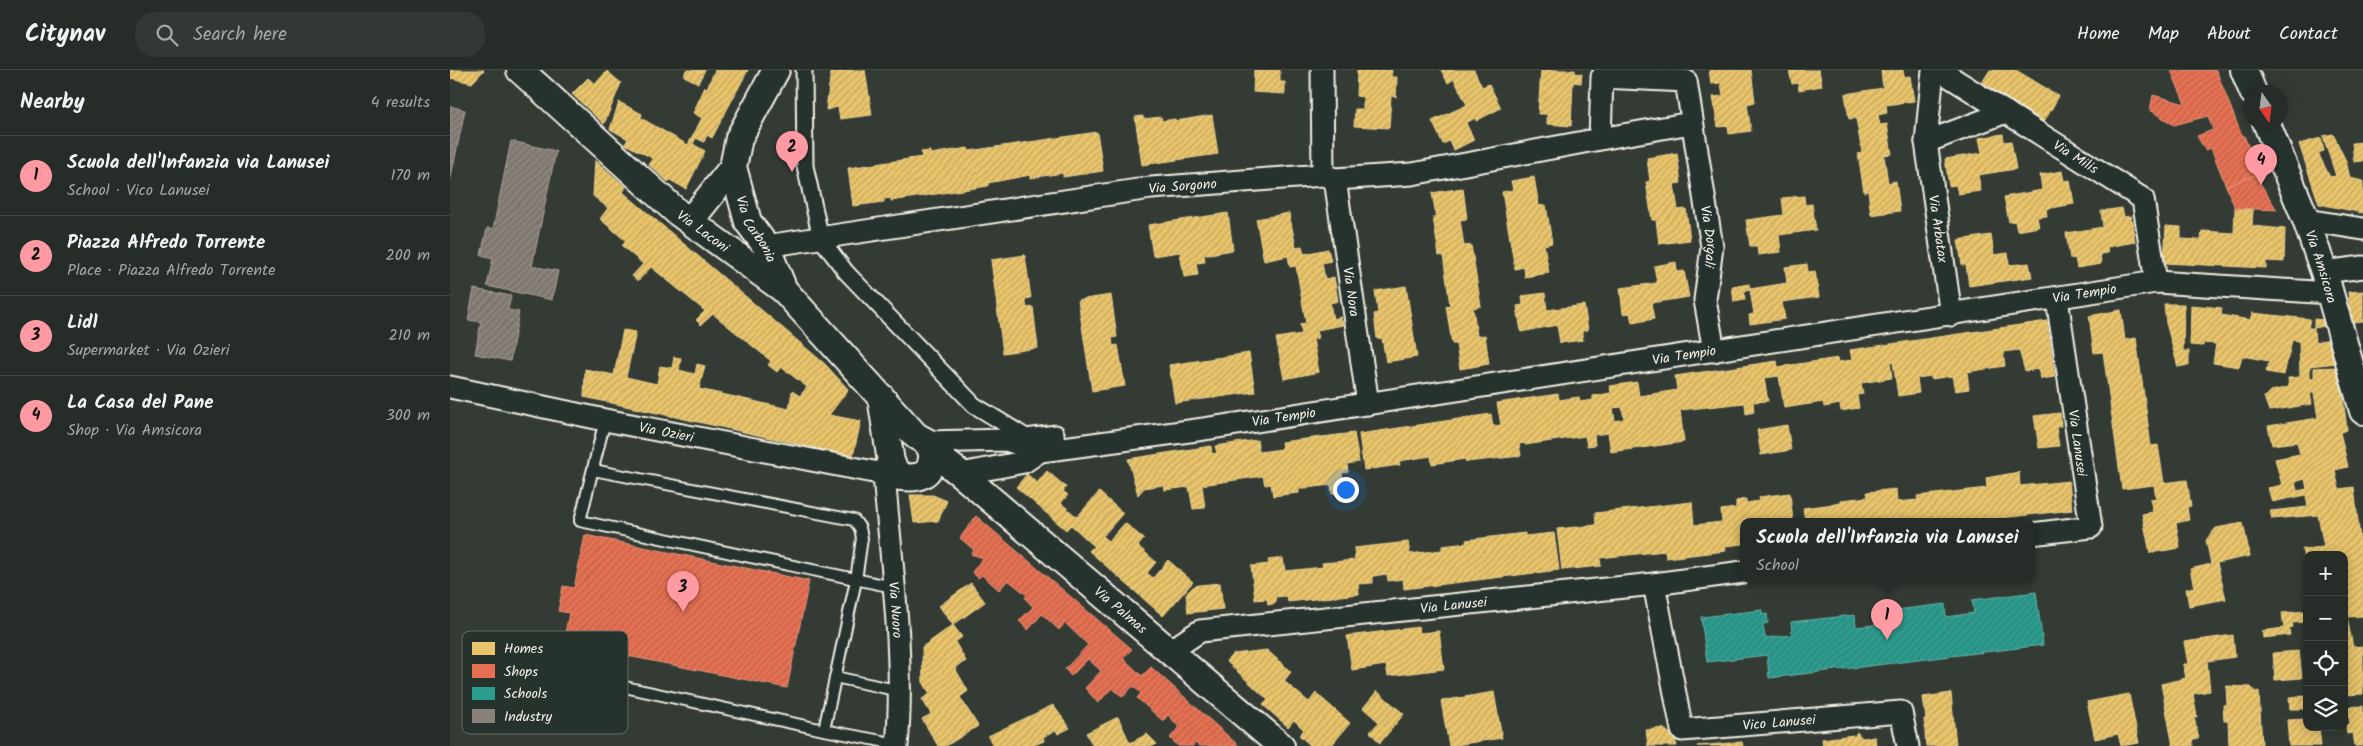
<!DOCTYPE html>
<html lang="en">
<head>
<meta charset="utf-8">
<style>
  body { margin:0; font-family:Kalam,sans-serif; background:#323833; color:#f1f3f6 }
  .controls { position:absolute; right:15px; bottom:15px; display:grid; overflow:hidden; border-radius:10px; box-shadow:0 2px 12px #0003 }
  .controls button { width:45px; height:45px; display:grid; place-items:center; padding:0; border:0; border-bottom:1px solid #424844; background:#262c27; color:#f1f3f6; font:25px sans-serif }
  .compass { position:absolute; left:1793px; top:15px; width:45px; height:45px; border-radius:50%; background:#262c27; box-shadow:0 2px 12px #0003; rotate:166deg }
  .you { position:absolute; left:895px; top:419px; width:18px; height:18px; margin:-12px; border:4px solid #fff; border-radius:50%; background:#1a73e8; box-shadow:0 0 0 8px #1a73e833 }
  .badge { display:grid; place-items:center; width:32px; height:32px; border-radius:50%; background:#ff9aa2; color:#111; font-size:16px; font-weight:700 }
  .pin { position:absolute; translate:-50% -41px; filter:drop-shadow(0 1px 2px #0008) }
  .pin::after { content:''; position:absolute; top:26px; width:18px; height:15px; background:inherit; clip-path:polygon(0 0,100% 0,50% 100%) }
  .popup { position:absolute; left:1290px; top:448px; width:295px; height:65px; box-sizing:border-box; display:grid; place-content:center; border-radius:10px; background:#262c27; filter:drop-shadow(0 1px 4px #0005); font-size:16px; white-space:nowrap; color:#a4a7a7 }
  .popup b { font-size:19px; color:#f1f3f6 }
  .popup::after { content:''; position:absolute; left:50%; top:100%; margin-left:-10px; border:10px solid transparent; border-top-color:#262c27 }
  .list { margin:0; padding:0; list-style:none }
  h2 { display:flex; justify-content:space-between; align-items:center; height:65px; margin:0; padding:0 20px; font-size:21px }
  h2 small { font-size:16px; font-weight:400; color:#a4a7a7 }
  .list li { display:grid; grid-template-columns:32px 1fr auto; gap:15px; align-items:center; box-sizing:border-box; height:80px; padding:0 20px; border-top:1px solid #424844 }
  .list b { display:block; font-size:19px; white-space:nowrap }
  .list p { margin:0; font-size:16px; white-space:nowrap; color:#a4a7a7 }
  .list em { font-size:16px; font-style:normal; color:#a4a7a7 }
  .icon { flex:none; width:28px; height:28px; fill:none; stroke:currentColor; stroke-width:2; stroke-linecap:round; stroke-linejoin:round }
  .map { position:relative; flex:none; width:1913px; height:676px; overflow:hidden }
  header { display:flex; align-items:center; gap:30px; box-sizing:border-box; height:70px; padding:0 25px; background:#262c27; border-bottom:1px solid #424844 }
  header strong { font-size:24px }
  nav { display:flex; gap:28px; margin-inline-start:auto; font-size:18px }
  .search { width:350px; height:45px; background:#323833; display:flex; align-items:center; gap:12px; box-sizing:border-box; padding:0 18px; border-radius:20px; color:#a4a7a7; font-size:19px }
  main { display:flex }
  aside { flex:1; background:#262c27 }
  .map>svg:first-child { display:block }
  .homes { fill:url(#homes-hatch); stroke:#ecd290; fill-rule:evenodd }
  .shops { fill:url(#shops-hatch); stroke:#eb967e }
  .schools { fill:url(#schools-hatch); stroke:#67b6aa }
  .industry { fill:url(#industry-hatch); stroke:#aaa39c }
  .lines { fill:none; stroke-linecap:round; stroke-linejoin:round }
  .service-casing { stroke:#f4f1e8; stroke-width:14 }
  .pedestrian-casing { stroke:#f4f1e8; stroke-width:19 }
  .minor-casing { stroke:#f4f1e8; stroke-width:25 }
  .tertiary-casing { stroke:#f4f1e8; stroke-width:30 }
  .service { stroke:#26332d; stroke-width:10 }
  .pedestrian { stroke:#26332d; stroke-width:15 }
  .minor { stroke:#26332d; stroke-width:21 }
  .tertiary { stroke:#26332d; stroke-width:26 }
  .labels { text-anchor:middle; stroke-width:5; stroke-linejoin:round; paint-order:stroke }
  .street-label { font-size:14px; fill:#f4f1e8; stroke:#26332d }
  .key { fill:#26332d; stroke:#646c65; stroke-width:1 }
  .key-label { font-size:14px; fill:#f4f1e8 }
</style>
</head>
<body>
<header>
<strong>Citynav</strong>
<div class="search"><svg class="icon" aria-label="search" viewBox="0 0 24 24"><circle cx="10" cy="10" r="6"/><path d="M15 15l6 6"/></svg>Search here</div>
<nav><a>Home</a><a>Map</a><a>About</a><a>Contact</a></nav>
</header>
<main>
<aside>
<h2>Nearby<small>4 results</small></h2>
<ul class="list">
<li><span class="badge">1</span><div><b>Scuola dell'Infanzia via Lanusei</b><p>School · Vico Lanusei</p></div><em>170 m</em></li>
<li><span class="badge">2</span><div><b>Piazza Alfredo Torrente</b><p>Place · Piazza Alfredo Torrente</p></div><em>200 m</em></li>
<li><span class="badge">3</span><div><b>Lidl</b><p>Supermarket · Via Ozieri</p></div><em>210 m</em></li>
<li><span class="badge">4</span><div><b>La Casa del Pane</b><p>Shop · Via Amsicora</p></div><em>300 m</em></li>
</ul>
</aside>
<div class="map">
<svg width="1913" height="676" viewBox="0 0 1913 676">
  <defs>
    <pattern id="homes-hatch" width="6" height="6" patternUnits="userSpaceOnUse" patternTransform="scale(1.25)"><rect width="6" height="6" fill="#e9c46a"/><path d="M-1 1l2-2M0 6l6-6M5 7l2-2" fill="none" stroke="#c1a561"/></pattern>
    <pattern id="shops-hatch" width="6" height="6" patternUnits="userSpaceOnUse" patternTransform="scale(1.25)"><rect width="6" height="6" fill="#e76f51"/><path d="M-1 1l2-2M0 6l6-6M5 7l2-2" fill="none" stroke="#b8634e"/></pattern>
    <pattern id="schools-hatch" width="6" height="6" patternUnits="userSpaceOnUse" patternTransform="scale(1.25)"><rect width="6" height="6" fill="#2a9d8f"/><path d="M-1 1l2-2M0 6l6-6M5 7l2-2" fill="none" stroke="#357f75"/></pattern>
    <pattern id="industry-hatch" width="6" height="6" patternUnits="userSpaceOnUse" patternTransform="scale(1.25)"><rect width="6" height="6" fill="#8a817c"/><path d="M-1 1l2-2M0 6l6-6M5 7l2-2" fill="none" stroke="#706a66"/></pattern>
  </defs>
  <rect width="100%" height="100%" fill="#333b34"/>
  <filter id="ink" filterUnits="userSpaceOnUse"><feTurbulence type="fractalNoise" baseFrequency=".02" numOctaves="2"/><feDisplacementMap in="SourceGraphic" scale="10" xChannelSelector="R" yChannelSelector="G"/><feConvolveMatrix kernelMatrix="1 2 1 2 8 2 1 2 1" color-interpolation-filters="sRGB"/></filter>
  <g filter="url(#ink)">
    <!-- homes -->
    <g class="homes">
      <polygon points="0,0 34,0 22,13 0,8"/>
      <polygon points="236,0 255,0 248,13 234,6"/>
      <polygon points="265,0 298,0 262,68 257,65 254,72 246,68 243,74 255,81 236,119 220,110 218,112 199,95 202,88 175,74 178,69 160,59 169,32 192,44 191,48 238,75 252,48 243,43 255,17 257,18"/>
      <polygon points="381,0 415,0 422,45 390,49 388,37 376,40"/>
      <polygon points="804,0 830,0 830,12 835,12 835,24 803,22"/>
      <polygon points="915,0 942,0 941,7 947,7 946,27 941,26 939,58 904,56 905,39 913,39 913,27 906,26 907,1"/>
      <polygon points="991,0 1024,0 1032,17 1039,14 1051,38 1026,51 1025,48 1016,53 1024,70 1004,80 999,71 993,74 982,51 1017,35 1004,9 998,13"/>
      <polygon points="1091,0 1125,0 1125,3 1132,4 1131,13 1123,12 1121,56 1097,54 1097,44 1088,44"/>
      <polygon points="1259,0 1301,0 1305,32 1297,34 1301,61 1279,64 1278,56 1268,57 1263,27 1273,26 1271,13 1261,14"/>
      <polygon points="1339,0 1369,0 1372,16 1349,20 1348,13 1342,14"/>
      <polygon points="1453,0 1454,7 1460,6 1464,31 1436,35 1437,43 1428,45 1430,55 1437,54 1442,84 1434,85 1438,113 1446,111 1450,141 1421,145 1418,121 1414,122 1408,84 1412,83 1406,48 1399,49 1395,24 1433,18 1431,1"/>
      <polygon points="1540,0 1566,0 1609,26 1594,52 1531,14"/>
      <polygon points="157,1 171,13 154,54 122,24 138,8 145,14"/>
      <polygon points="762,45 768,84 692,95 685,47 693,46 693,49 711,47 712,51 725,49 726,51"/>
      <polygon points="647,62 653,101 613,107 613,103 580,108 580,105 538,113 538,116 441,131 441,128 434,129 434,132 403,136 398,98 472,87 471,82 480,81 480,84 518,78 519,81"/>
      <polygon points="1553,64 1554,72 1561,71 1566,99 1528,105 1531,121 1508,124 1506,115 1499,116 1495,89 1532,83 1529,68"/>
      <polygon points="1883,64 1896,91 1900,108 1913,111 1913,143 1869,134 1849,74 1871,68 1874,81 1868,83 1880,107 1886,106 1873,66"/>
      <polygon points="1913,72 1913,91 1904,92 1902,73"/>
      <polygon points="1227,83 1231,113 1224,114 1228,140 1236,139 1240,170 1209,174 1206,150 1202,150 1196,112 1200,111 1197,88"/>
      <polygon points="145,90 176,117 173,122 375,294 397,318 398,320 379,345 411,351 403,386 134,327 135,299 164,305 173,260 186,262 176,307 207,314 210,296 222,298 224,287 231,288 229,300 245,304 247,294 255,296 249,319 339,339 342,321 350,326 357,317 331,297 327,302 318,295 321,291 263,244 251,255 246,250 255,241 201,197 188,211 182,206 193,194 172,176 176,171 150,149 158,138 143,126"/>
      <polygon points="1612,101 1614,111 1620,110 1624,134 1596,139 1597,146 1587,147 1589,157 1567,161 1565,151 1559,152 1554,127 1592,120 1590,105"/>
      <polygon points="1084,107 1089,136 1096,135 1102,173 1094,175 1099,203 1075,207 1074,197 1065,199 1052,122 1063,120 1061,111"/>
      <polygon points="1013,118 1017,149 1010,150 1014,176 1021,175 1031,236 1023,238 1027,266 1035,265 1039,294 1010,299 1006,274 1002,274 996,236 1000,235 993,185 989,186 983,147 986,146 982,123"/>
      <polygon points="1354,126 1355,135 1362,134 1366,160 1329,165 1331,182 1308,185 1307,176 1300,176 1296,150 1334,145 1332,128"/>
      <polygon points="1672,138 1674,147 1681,146 1685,172 1657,177 1658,183 1650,184 1651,194 1627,198 1625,188 1620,189 1616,163 1653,157 1651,141"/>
      <polygon points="1785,138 1803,140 1802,156 1835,159 1834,192 1816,191 1816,198 1714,193 1716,156 1731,157 1731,169 1751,170 1752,161 1784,163"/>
      <polygon points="778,143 783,180 754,185 755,192 746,193 748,205 734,207 730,182 703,186 698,155"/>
      <polygon points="839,143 846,177 852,176 854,184 878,179 881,191 872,193 875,209 884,207 888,231 880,233 883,249 891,247 893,255 867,260 868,268 863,269 869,302 834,309 826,268 852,264 850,254 856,253 846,196 840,197 838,186 814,191 806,149"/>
      <polygon points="1541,165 1544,185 1558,183 1559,195 1579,193 1582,207 1519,216 1516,195 1512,195 1508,170"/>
      <polygon points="575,185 581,228 575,229 577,238 583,237 588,278 553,283 541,190"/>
      <polygon points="1226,192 1227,202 1234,201 1239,227 1201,233 1204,249 1182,253 1180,243 1173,244 1170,218 1207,213 1204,196"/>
      <polygon points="1357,194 1358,202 1365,201 1369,227 1332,232 1335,249 1300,254 1299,245 1304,244 1300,220 1294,221 1295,230 1284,232 1282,217 1299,214 1300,219 1337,213 1335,197"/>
      <polygon points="956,216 967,287 936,292 932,268 927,269 924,244 928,243 925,221"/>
      <polygon points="1913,221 1913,252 1901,253 1898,222"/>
      <polygon points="1095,223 1097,240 1134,235 1138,260 1132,261 1133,270 1110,273 1107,255 1071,262 1067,236 1073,235 1072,226"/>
      <polygon points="661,225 667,267 662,268 663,276 668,275 675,316 642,321 628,230"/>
      <polygon points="1714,234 1734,234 1733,281 1739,281 1739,295 1728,297 1716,253"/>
      <path d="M1741,235L1772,238L1771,245L1800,250L1802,243L1860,249L1858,258H1864L1865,272L1880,269L1887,293L1860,296V308H1864V298L1887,297L1892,319L1897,360L1890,362L1898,397L1885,400L1889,419L1904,417L1913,494V546L1897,547L1903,577L1913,576V624L1894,625V485H1857V488H1854L1852,479L1874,477L1868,445L1822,449L1820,441L1858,437L1856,425L1822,432L1818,418L1832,415L1825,389L1850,384L1847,372L1822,375L1818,356L1868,348L1864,323H1860L1862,334L1819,341L1814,327L1821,321L1839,317L1838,308L1850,307L1849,271L1842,270L1834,305L1816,302L1819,291L1792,286L1789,297L1763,293L1766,274L1753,273V276L1740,275ZM1855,409L1857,419L1847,421L1845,412Z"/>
      <polygon points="1671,240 1675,270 1686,268 1701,376 1708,375 1714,413 1737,410 1741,436 1737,437 1739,450 1726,453 1730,478 1700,483 1692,444 1703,442 1700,429 1706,428 1704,415 1672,419 1653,282 1644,283 1639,246"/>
      <polygon points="1864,249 1874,250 1875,256 1864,258"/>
      <path d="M1597,251L1605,307L1591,309L1589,299L1575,301L1569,280L1553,282L1555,296L1517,302L1519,319L1505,321L1502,306L1481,309V306L1467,308L1469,323L1448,326L1443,292H1440L1442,308L1411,313L1413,324L1407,325L1409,338L1391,341L1390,334L1374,337L1373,332L1334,338L1329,306L1314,308L1318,331L1303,332L1304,342L1296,344L1295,333L1230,340L1234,372L1161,382L1158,363L1144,365L1145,375L1137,376L1135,366L1075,375V373L1069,374L1071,386L1016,392L1015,389L982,394L981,386L949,391L950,395L914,400L909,364L1041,344L1043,356L1051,355L1047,333L1108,324L1109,330L1129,327L1130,332L1143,330V326L1161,323L1160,316L1187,312L1189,326L1227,320L1225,306L1327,291L1328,297L1388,288V292L1402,290L1400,280ZM1172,337L1174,349L1165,351L1163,338Z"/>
      <polygon points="799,283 805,322 725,333 719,295"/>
      <polygon points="1610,343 1611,356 1606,357 1609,376 1589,378 1584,346"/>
      <polygon points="1337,355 1341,380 1311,385 1307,360"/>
      <polygon points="904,363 909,392 897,394 898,402 892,403 894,422 882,424 881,415 849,419 849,423 823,426 821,414 815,415 813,406 752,415 755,438 743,439 739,417 715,420 714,415 694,418 688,425 678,389 761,376 762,384 767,383 765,376 807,370 809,382 832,379 831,372"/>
      <polygon points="597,401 616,417 613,421 618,425 611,433 627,447 649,422 673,443 653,466 659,471 675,453 694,469 688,476 706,492 697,503 703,508 718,490 743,512 713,546 639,481 644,476 621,455 616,460 566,417 577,404 587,413"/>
      <polygon points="1569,402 1570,416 1619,411 1622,440 1525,451 1355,451 1353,438 1391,433 1391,430 1418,427 1417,422 1446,419 1447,432 1468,430 1467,426 1537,418 1536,408"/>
      <polygon points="1340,423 1343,451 1293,451 1293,474 1275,476 1276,481 1216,488 1215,481 1150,488 1151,496 1112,500 1107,459 1146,455 1145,443 1242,432 1244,455 1272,452 1271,440 1286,438 1286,431 1296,429 1296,433 1310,431 1309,427"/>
      <polygon points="460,425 483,425 497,431 488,451 464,453"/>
      <polygon points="1793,453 1800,486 1767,493 1776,529 1739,536 1736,519 1744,517 1740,499 1761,494 1756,470 1766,458"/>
      <polygon points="1075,463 1075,466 1104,463 1109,500 954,519 953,509 938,511 937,504 923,506 923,513 908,514 909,524 838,532 837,526 825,527 826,533 818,535 817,529 805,530 801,496 819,494 818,490 833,488 835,501 873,497 872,493 905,490 904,478 958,472 960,484 992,480 992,476 1017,473 1016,470"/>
      <polygon points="521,513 535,532 503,555 489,536"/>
      <polygon points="770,513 773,539 738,543 736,524 743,517 749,515"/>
      <polygon points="1857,541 1857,581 1853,552 1842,553 1843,557 1839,558 1840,565 1813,568 1812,561 1834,558 1832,543"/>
      <polygon points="503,555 512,567 505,572 516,591 505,598 518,621 510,627 528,656 496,676 488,676 472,649 481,644 472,629 480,624 473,612 472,577"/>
      <polygon points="969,557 970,563 989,561 994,599 938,606 936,595 902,600 897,566"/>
      <polygon points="1783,565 1785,587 1757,591 1760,621 1743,624 1747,647 1744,648 1749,668 1742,670 1743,676 1723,676 1711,614 1736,608 1733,594 1738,594 1734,572"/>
      <polygon points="817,580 841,602 834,611 859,632 866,623 900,653 881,676 861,676 849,665 854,660 844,650 838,657 813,635 818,630 776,591 783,584"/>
      <polygon points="1849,581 1852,608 1825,610 1823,583"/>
      <polygon points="1776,616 1801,617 1805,622 1809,621 1812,676 1779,676 1778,651 1774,651 1773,635 1777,635"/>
      <polygon points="927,621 954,644 930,673 920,662 929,652 913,638"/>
      <polygon points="1044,622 1052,668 999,676 991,631"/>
      <polygon points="1501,623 1506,676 1476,676 1474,649 1476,649 1473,627"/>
      <polygon points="1679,624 1689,673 1671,676 1668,664 1645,669 1637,632"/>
      <polygon points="1857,626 1857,639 1840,639 1839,627"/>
      <polygon points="603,635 620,658 608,664 606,660 593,667 594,671 582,676 543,676 538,666"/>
      <polygon points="1913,636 1913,676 1905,676 1903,663 1897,664 1896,655 1900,654 1899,647 1894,647 1894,637"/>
      <polygon points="668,647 680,673 697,664 707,674 703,676 643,676 636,663"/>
      <polygon points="1857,649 1857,657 1869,657 1871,676 1839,676 1837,650"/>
      <polygon points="1213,658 1224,667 1227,676 1198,676 1196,660"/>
      <polygon points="1407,662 1412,668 1425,667 1426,676 1373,676 1372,669 1403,665 1403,669"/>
      <polygon points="1292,672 1293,676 1247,676"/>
    </g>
    <!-- shops -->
    <g class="shops">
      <polygon points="1721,0 1766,0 1792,66 1794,66 1810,103 1776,116 1761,78 1755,80 1747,66 1763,60 1758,46 1724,55 1700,40 1703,25 1735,34"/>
      <polygon points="1805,105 1827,140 1785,138 1776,116"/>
      <polygon points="526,446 682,579 673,588 692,606 701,597 789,676 749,676 745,673 743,676 728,676 720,668 729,657 718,645 713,651 687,628 691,623 683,616 673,627 662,618 648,633 635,618 651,601 638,589 621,606 615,599 638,575 615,553 609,560 592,544 578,560 569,551 583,537 575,528 577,525 558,510 549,520 532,505 528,508 522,502 533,488 521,484 524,480 510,468"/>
      <polygon points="135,465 359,511 337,618 113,573 119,543 108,541 113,516 124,518"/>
    </g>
    <!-- schools -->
    <polygon class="schools" points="1586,522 1593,575 1319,608 1317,585 1257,592 1251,547 1312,540 1312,545 1317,544 1318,553 1313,554 1315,568 1342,565 1341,552 1405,545 1406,557 1432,554 1430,542 1495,534 1496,547 1524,543 1522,530"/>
    <!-- industry -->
    <g class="industry">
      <polygon points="0,36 15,40 0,112"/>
      <polygon points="61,71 106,81 82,196 108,201 102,230 37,216 43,188 31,185 37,158 43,159"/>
      <polygon points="24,219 61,226 58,240 69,242 60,291 25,284 31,252 18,250"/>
    </g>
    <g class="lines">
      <defs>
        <g id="service">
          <polyline points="155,350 130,451 443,517"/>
          <polyline points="143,400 404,450 410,458 412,468 406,510 374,660 147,611"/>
          <polyline points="385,607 450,621"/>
          <polyline points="374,660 447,674"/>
        </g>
        <polyline id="pedestrian" points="354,0 355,96 371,169 396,202 524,335 576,367 606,363 606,379"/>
        <g id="minor">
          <polyline points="872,0 873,105"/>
          <path id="s1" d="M1483,0L1476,72L1501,245"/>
          <path id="s2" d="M1489,0L1693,129L1706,212"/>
          <path id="s3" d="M1241,53L1150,69L1152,7L1236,11L1262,177L1255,230L1264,281"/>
          <polyline points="1476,72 1556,42"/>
          <path id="s4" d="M885,109L918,334"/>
          <polyline points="1856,150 1913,159"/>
          <path id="s5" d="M316,176L701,118L873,105L885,109L962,104L1150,69"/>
          <polyline points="1874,202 1913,197"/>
          <path id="s6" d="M0,317L155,350L434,404C441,494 455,585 447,676"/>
          <path id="s7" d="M477,372L556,370L590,381L606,379L754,359L1706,212L1880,223"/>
          <polyline points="511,404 574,392 590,381"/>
          <polyline points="1581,464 1641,457 1607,229"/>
          <path id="s8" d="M1204,514L1232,660L1451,642L1458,676"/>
          <path id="s9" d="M720,581L750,561L1204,514L1293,502"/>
        </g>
        <g id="tertiary">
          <path id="s10" d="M70,0L227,142L334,220L466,366L477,372L482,382C484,415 455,408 434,404L441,392"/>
          <path id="s11" d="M326,0L289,68L283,97L298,152L316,176L334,220"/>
          <polyline points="1794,0 1803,22"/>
          <path id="s12" d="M1816,52L1856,150L1874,202L1913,341"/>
          <polyline points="240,151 283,97"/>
          <polyline points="431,327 441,392 446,403 451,405"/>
          <path id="s13" d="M482,382L511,404L831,676"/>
        </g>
      </defs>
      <!-- service casing -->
      <use href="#service" class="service-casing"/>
      <!-- pedestrian casing -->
      <use href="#pedestrian" class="pedestrian-casing"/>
      <!-- minor casing -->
      <use href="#minor" class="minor-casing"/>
      <!-- tertiary casing -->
      <use href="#tertiary" class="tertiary-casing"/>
      <!-- service -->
      <use href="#service" class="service"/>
      <!-- pedestrian -->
      <use href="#pedestrian" class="pedestrian"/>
      <!-- minor -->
      <use href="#minor" class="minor"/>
      <!-- tertiary -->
      <use href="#tertiary" class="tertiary"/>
    </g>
  </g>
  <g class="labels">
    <!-- street labels -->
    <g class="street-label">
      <text dy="5" stroke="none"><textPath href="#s2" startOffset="162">Via Milis</textPath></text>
      <text dy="5" stroke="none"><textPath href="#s5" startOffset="421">Via Sorgono</textPath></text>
      <text dy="5" stroke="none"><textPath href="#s1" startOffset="160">Via Arbatax</textPath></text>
      <text dy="5" stroke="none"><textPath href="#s11" startOffset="174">Via Carbonia</textPath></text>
      <text dy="5" stroke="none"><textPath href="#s10" startOffset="244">Via Laconi</textPath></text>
      <text dy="5" stroke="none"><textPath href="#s3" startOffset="396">Via Dorgali</textPath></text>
      <text dy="5" stroke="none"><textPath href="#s12" startOffset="155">Via Amsicora</textPath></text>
      <text dy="5" stroke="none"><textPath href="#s4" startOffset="114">Via Nora</textPath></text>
      <text dy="5" stroke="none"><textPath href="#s7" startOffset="1171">Via Tempio</textPath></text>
      <text dy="5" stroke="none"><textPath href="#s7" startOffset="766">Via Tempio</textPath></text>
      <text dy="5" stroke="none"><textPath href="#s7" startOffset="361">Via Tempio</textPath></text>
      <text dy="5" stroke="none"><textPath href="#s6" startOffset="221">Via Ozieri</textPath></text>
      <text transform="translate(1628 373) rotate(82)" y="5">Via Lanusei</text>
      <text dy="5" stroke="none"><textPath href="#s9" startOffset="291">Via Lanusei</textPath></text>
      <text dy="5" stroke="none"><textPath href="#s6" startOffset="579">Via Nuoro</textPath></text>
      <text dy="5" stroke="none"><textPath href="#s13" startOffset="246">Via Palmas</textPath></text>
      <text dy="5" stroke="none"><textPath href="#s8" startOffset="246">Vico Lanusei</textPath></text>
    </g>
  </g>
  <!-- legend -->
  <rect x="12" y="561" width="166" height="103" rx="8" class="key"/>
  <rect x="22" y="572" width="23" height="13" fill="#e9c46a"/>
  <rect x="22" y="594" width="23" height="14" fill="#e76f51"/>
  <rect x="22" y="617" width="23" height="13" fill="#2a9d8f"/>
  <rect x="22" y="639" width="23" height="14" fill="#8a817c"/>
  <g class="key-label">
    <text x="54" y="583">Homes</text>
    <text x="54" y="606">Shops</text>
    <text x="54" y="628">Schools</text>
    <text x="54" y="651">Industry</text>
  </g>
</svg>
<div class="controls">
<button>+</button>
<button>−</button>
<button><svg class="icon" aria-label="locate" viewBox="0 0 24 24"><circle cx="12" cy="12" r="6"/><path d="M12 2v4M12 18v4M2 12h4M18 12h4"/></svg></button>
<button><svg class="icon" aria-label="layers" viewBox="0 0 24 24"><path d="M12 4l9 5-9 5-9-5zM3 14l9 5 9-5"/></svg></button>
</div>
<svg class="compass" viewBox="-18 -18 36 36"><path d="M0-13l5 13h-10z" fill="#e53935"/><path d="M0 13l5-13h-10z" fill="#a4a7a7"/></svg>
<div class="you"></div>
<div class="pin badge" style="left:1437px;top:570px">1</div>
<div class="popup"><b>Scuola dell'Infanzia via Lanusei</b>School</div>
<div class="pin badge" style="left:342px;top:102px">2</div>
<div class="pin badge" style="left:233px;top:542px">3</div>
<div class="pin badge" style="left:1811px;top:115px">4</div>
</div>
</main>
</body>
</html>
